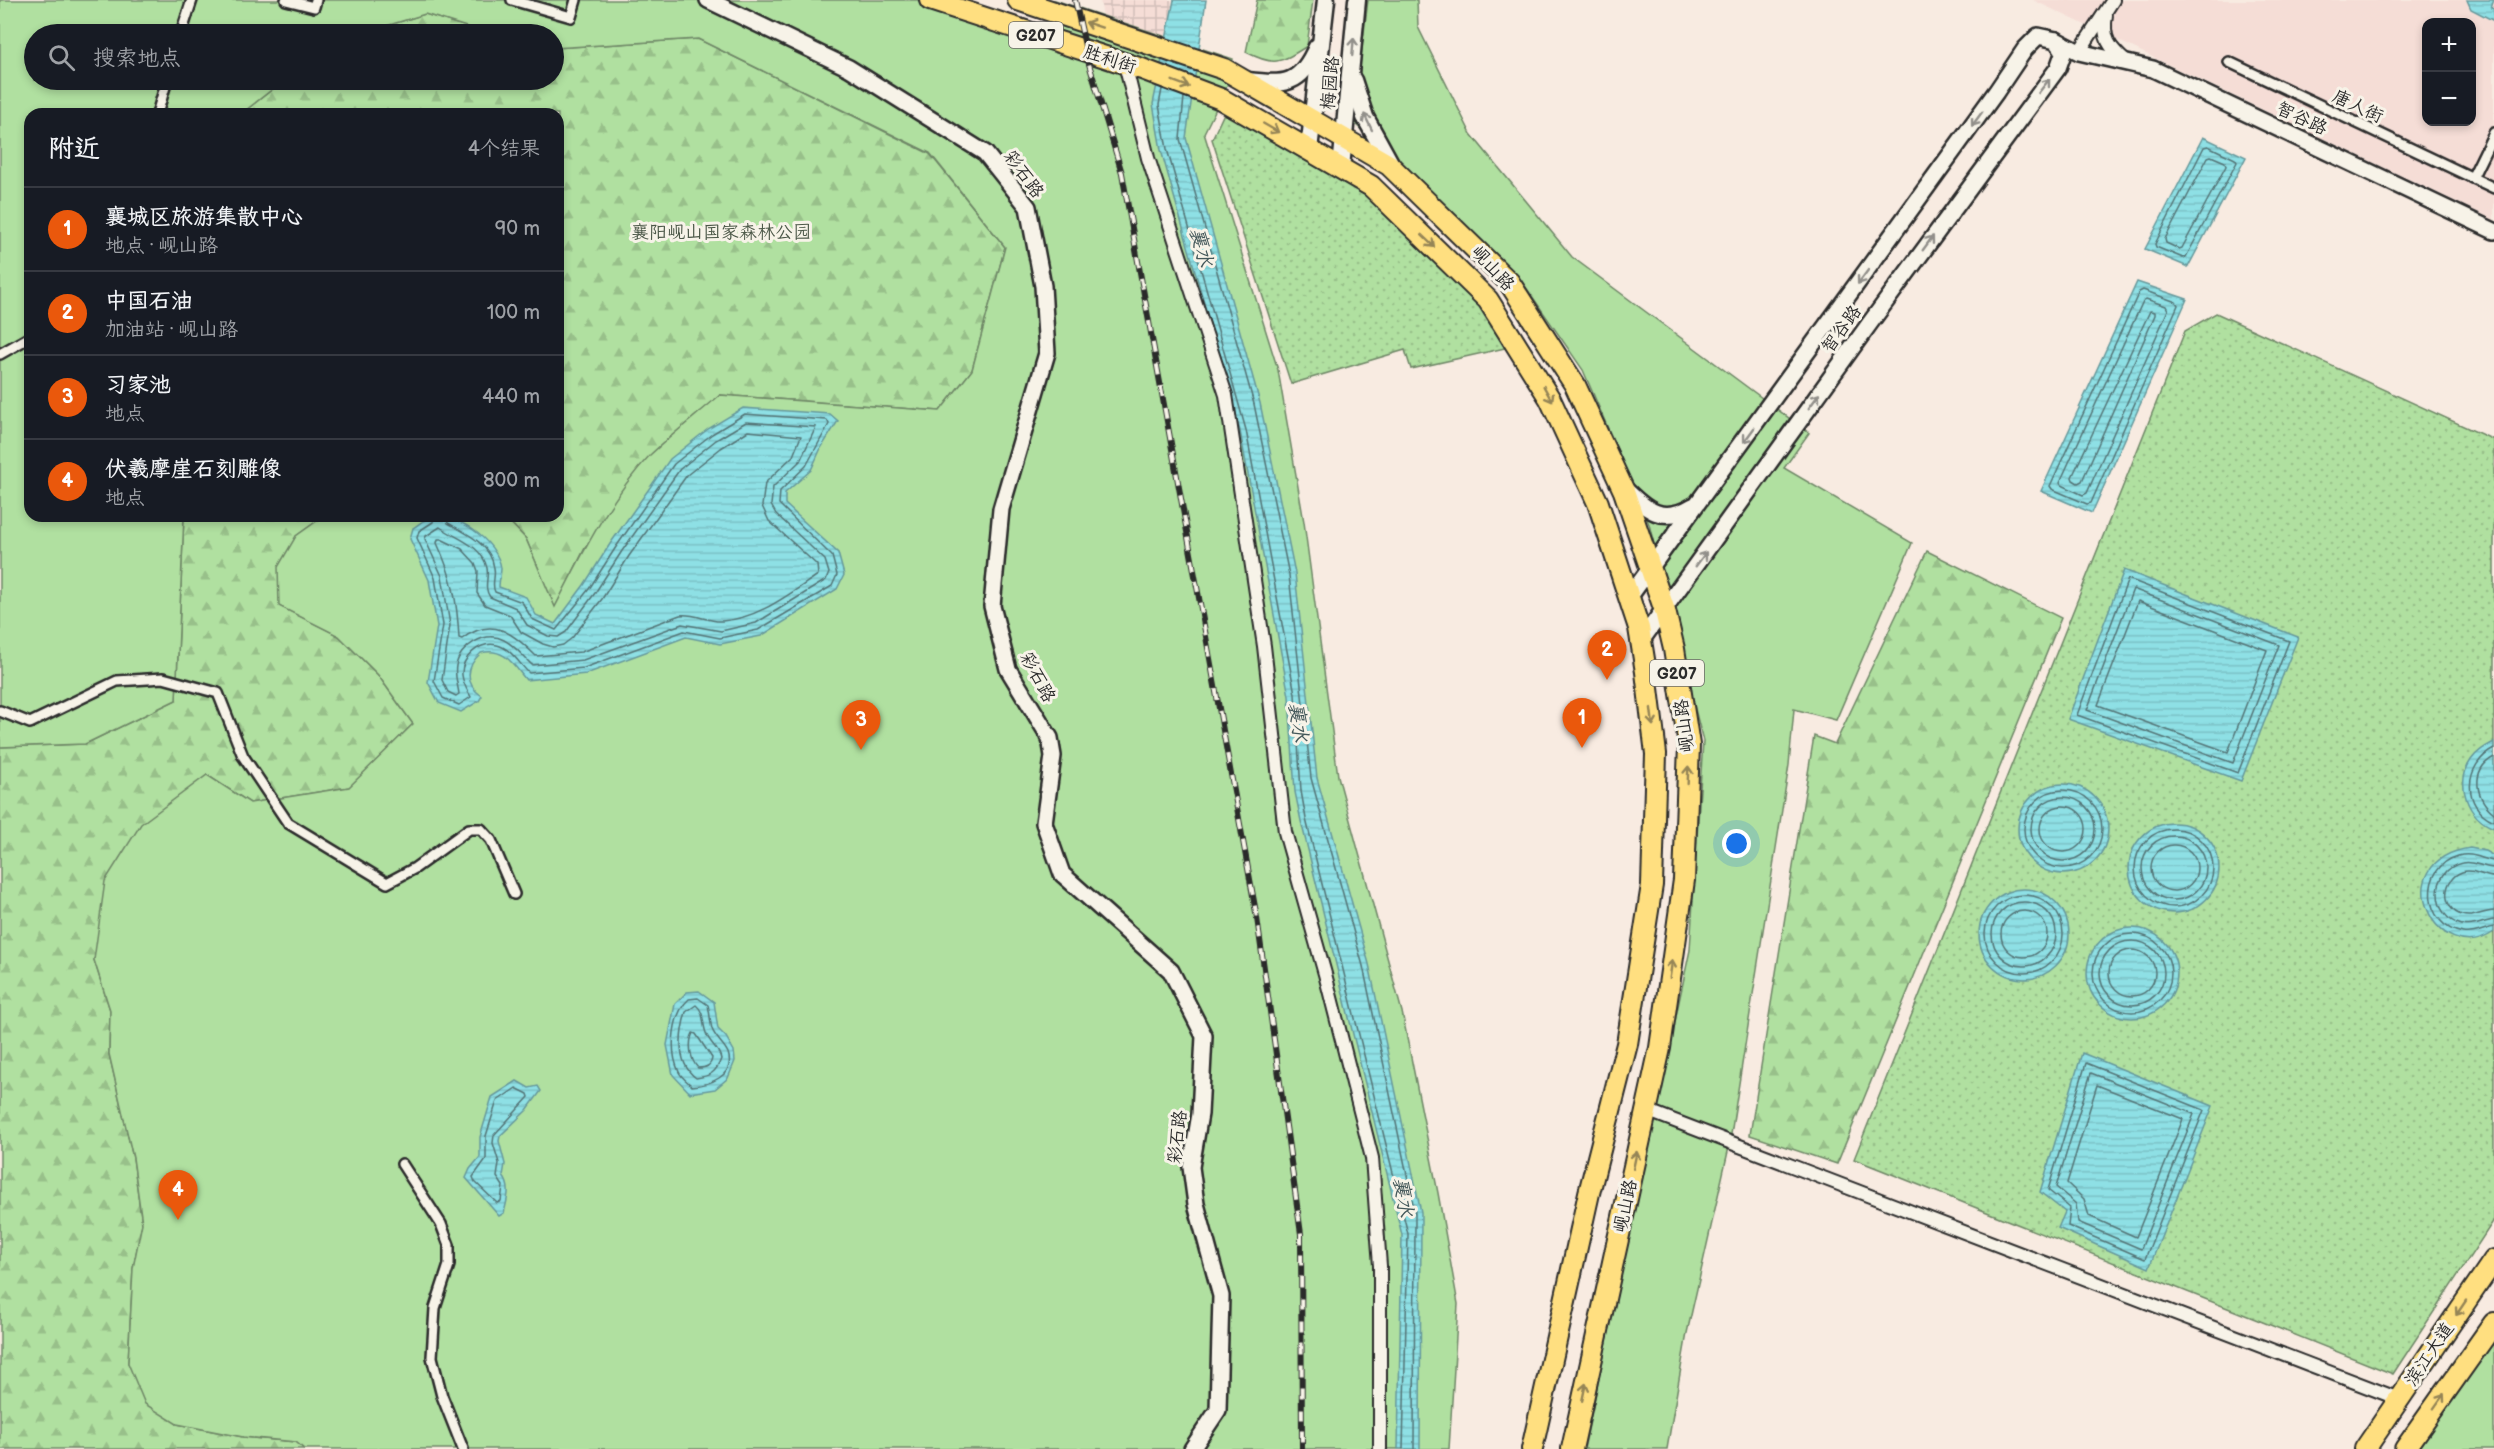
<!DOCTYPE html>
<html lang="zh">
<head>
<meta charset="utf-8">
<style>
  body { margin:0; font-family:"Balsamiq Sans","LXGW WenKai TC",sans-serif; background:#20242c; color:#f1f3f6 }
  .controls { position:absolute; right:18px; top:18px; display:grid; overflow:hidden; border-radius:12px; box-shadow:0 3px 9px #0003 }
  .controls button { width:54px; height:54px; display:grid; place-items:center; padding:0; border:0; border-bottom:2px solid #363941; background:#171b24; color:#f1f3f6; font:30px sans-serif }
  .you { position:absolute; left:1737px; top:844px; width:21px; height:21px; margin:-15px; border:4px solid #fff; border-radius:50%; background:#1a73e8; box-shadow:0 0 0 9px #1a73e833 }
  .badge { display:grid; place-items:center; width:39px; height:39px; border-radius:50%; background:#ea580c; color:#fff; font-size:20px; font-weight:700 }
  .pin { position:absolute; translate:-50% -50px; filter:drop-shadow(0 2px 3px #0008) }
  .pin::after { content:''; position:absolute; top:32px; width:21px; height:18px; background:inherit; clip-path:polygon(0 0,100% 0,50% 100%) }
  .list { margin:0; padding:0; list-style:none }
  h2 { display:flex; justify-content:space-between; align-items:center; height:78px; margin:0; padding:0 24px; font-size:26px }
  h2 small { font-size:20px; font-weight:400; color:#9ea1a6 }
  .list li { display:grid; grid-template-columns:39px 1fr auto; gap:18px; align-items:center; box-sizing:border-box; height:84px; padding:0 24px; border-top:2px solid #363941 }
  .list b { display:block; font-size:22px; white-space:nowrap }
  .list p { margin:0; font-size:20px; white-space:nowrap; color:#9ea1a6 }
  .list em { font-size:20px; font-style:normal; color:#9ea1a6 }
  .icon { flex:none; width:33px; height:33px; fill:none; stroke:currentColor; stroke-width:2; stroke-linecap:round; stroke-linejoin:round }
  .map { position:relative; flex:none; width:2494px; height:1449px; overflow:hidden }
  .search { position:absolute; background:#171b24; box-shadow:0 3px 9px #0003; left:24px; top:24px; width:540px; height:66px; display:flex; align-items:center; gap:15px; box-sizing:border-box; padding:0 21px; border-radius:33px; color:#9ea1a6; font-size:22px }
  .panel { position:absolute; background:#171b24; box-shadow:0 3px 9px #0003; left:24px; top:108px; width:540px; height:414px; border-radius:18px }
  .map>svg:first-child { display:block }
  .built { fill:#f5ddd6; fill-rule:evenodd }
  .industrial { fill:url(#industrial-grid) }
  .grass { fill:url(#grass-dots); stroke:#6e8666; stroke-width:1.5 }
  .forest { fill:url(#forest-firs); stroke:#6e8666; stroke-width:1.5 }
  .park { fill:#b0e0a0; stroke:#6e8666; stroke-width:1.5 }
  .water { fill:url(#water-rules); stroke:#66989b; stroke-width:1.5 }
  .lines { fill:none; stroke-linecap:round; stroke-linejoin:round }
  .shore { stroke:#537375; stroke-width:1.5 }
  .pedestrian-casing { stroke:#2b2b2b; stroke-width:14 }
  .minor-casing { stroke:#2b2b2b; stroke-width:16 }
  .tertiary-casing { stroke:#2b2b2b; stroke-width:20 }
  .secondary-casing { stroke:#2b2b2b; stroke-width:21 }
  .primary-casing { stroke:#2b2b2b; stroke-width:24 }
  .trunk-casing { stroke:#2b2b2b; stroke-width:24 }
  .pedestrian { stroke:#f7f3e8; stroke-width:9 }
  .minor { stroke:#f7f3e8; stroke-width:12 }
  .tertiary { stroke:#f7f3e8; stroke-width:15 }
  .secondary { stroke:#f7f3e8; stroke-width:16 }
  .primary { stroke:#ffdf80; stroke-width:20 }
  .trunk { stroke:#ffdf80; stroke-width:20 }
  .rail-casing { stroke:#2b2b2b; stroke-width:6 }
  .rail { stroke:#f7f3e8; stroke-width:4; stroke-dasharray:11; stroke-linecap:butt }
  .oneway { stroke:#958556 }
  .oneway2 { stroke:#918f8a }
  .labels { text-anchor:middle; stroke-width:6; stroke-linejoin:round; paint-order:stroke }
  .shield { fill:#f7f3e8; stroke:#686764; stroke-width:1.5 }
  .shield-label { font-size:16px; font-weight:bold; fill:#2b2b2b }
  .street-label { font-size:18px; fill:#2b2b2b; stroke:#f7f3e8 }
  .park-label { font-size:18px; fill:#4c5848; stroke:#f7f3e8 }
  .water-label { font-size:20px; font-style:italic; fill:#44585a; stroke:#f7f3e8 }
</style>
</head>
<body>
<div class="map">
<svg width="2494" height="1449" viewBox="0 0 2494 1449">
  <defs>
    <pattern id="industrial-grid" width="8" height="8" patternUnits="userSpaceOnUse" patternTransform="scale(1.5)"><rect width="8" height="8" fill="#f5ddd6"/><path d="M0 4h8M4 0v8" fill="none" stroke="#d2beb8"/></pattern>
    <pattern id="grass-dots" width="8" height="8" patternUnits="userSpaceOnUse" patternTransform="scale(1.5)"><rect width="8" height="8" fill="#b0e0a0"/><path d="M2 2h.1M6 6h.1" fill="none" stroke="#98c08a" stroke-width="1.8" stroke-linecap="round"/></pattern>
    <pattern id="forest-firs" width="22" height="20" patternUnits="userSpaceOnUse" patternTransform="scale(1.5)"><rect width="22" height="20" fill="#b0e0a0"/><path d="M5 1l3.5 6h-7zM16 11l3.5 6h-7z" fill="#98c08a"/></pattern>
    <pattern id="water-rules" width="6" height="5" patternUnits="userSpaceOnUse" patternTransform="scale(1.5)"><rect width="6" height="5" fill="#8ee0e5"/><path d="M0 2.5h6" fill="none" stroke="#7bc0c5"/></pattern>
  </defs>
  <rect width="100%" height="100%" fill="#f8ebe1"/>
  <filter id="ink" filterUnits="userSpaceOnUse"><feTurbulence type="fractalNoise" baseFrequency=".0167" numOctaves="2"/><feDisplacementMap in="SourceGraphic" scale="12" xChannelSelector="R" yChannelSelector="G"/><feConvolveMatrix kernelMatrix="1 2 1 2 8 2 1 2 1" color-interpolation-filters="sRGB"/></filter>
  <g filter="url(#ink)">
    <!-- built -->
    <path class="built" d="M2033,0H2494V220ZM2426,22H2472V122H2426Z"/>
    <!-- industrial -->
    <polygon class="industrial" points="1100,0 1174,0 1166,38 1103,17"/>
    <!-- grass -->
    <g class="grass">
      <polygon points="1225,111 1370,192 1434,255 1482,309 1505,348 1411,369 1405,350 1291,384 1212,139"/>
      <polygon points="2216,313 2494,440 2494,1220 2393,1374 1854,1159 2185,331"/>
    </g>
    <!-- forest -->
    <g class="forest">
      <path d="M1257,0H1313L1307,46C1280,63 1275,67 1246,52Z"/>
      <polygon points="425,14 489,34 360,34"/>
      <polygon points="698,39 930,154 1005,247 972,370 940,411 720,395 585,548 555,608 526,539 504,516 558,516 558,114 241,114 284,80 554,80 554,48"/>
      <polygon points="184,516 324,516 296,536 280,606 339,636 378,675 413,724 350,787 250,803 207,775 94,960 110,1010 109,1054 133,1158 142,1224 133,1269 128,1363 177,1424 243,1437 296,1442 304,1449 0,1449 0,747 85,744 176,700"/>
      <polygon points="1927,551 2061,618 1837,1164 1750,1135 1814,736 1835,744"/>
    </g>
    <!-- park -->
    <g class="park">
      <path d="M0,0H930L1053,40L1063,56L1053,0H1055L1233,59L1230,80L1204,133L1278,370L1304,522L1338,776L1402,1012L1438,1193L1458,1304L1449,1449H304L296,1442L243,1437L177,1424L145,1404L128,1363L133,1268L142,1223L133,1158L109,1054L110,1010L94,960L105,881L141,824L207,775L250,803L349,787L413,724L378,675L339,636L279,606L278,567L296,536L324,516H504L526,539L555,607C582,554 609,499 650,455C672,434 697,415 720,395L940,411L972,370L1005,247L930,153L698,39L554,48V34H489L425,14L360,34H34V80H284L241,114H30V516H184L176,700L85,744L0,747Z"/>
      <polygon points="1368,0 1417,0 1418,27 1471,134 1572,257 1809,433 1784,468 1912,543 1836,720 1794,709 1789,765 1729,1147 1687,1333 1667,1449 1584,1449 1690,950 1703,741 1649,524 1583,370 1521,280 1353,122"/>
      <polygon points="2494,1323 2494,1449 2405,1449"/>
    </g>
    <!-- water -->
    <g class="water">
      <polygon points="1174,0 1206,0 1186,138 1260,403 1295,573 1317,778 1369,964 1421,1212 1420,1449 1398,1449 1402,1235 1301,821 1295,792 1289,696 1240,431 1161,150 1153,104"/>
      <polygon points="2467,0 2494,0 2491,8 2494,9 2494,21 2471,9"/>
      <polygon points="2203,137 2246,157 2188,267 2145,249"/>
      <polygon points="2137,282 2187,299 2092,513 2041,491"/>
      <path d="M743,408L830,414L838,421L821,448L811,470L785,493V504L838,553L844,575L837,589L761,636L720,644L686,637L586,674L526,680C513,664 504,647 481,653C466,666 464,684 482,696L479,701L461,712L439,703L428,682L437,626L429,580L410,539L413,528C418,525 424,519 430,518C455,510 498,542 501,568C501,574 499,581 499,587L526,597L536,615L555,624L584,585L610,544L670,459L708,429Z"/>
      <polygon points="2124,570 2298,637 2241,781 2068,719"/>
      <path d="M2494,742V828C2467,818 2455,784 2471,760C2477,751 2485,747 2494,742Z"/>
      <circle cx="2063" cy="829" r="45"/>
      <circle cx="2174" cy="868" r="45"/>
      <path d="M2470,848L2485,851L2494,856V932C2437,972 2382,861 2470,848Z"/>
      <circle cx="2024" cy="934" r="45"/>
      <circle cx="2132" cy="973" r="45"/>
      <polygon points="699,991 714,1002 718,1029 726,1037 734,1051 735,1061 728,1078 715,1089 690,1093 673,1075 667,1045 675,1004 687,992"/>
      <polygon points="2082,1053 2213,1106 2149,1268 2058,1228 2065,1212 2040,1192"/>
      <path d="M517,1081L529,1088L538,1086L541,1091L527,1110L500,1136L499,1141L505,1164L503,1176C512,1188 507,1199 504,1213L499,1216L466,1178L470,1169L480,1157V1137L492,1097Z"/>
    </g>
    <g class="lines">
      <!-- shore -->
      <g class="shore">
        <polyline points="1162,89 1159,105 1167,149 1246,430 1295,694 1301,791 1306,819 1408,1234 1403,1449"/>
        <polyline points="1184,97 1180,139 1254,404 1289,575 1311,778 1363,966 1415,1213 1414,1449"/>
        <polygon points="2208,146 2235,159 2237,162 2186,257 2183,258 2156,247 2155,244 2204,147"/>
        <polygon points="2211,156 2225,162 2226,166 2182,248 2179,249 2166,243 2165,239 2208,157"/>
        <polygon points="2143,290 2176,302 2178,305 2091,503 2087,504 2052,489 2050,486 2139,292"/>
        <polygon points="2146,299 2166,306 2168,310 2087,493 2083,495 2062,485 2060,482 2143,301"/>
        <polygon points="2150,311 2155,312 2155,315 2082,481 2078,483 2073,480 2072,477"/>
        <path d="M746,422L816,427L800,461L773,487L771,505L776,514L825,560L829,573L826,580L756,623L721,631L682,624L583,660L532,665C523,657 516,646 504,640C485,630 459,647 456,666C454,676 458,685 459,694L456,696L448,692L442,680L450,625L442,576L425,539L426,536L440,527C457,539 482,545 487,568C489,579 483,587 490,597L516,608L527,625L548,636L558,637L566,632L595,593L622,551L680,469L716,440Z"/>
        <path d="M748,431L801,436L793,456L765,483L762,506L769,521L817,565L818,575C789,594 758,619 722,621C708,622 695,613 680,615L581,652L536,656C513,634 493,615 462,639L459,638C457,600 453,578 437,543L438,539H441L462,549L475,563L478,571L477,593L485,605L510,615L521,632L543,644L553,647L563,645L572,638L602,599L629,556L687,475L721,448Z"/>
        <path d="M434,516L433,522L419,531L417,538L435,578L443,625L434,681L443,698L459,705L471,697C467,690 463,684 462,675C461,658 479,641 497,645C511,648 520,665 529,673L584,668L684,631L720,638L758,630L832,586L837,575L832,556L779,504L780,491L806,466L829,424L827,420L745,414L712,434L674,464L616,547L589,589L556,630L532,619L522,602L495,592C491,584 496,577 494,568C491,544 466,533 448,523L445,516"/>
        <polygon points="2128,579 2289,641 2238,773 2077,715"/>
        <polygon points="2133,589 2279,645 2233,763 2087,710"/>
        <polygon points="2138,601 2267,650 2228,752 2098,705"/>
        <path d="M2494,749C2464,764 2461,807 2494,821"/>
        <path d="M2494,757C2470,770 2475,799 2494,813"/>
        <circle cx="2063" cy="829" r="39"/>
        <circle cx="2063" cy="829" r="32"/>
        <circle cx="2063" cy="829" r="23"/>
        <circle cx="2174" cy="868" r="39"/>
        <circle cx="2174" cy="868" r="32"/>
        <circle cx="2174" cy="868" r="23"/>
        <path d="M2494,861C2481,859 2472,852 2458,856C2419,867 2422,926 2463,933C2474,935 2483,929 2494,927"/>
        <path d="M2494,868C2482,868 2474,860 2462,863C2430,870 2430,917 2462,925C2474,928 2483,921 2494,920"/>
        <path d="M2494,877C2483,877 2473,868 2462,872C2442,879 2441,909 2462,915C2473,919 2483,911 2494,911"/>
        <circle cx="2024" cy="934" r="39"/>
        <circle cx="2024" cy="934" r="32"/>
        <circle cx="2024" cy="934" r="23"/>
        <circle cx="2132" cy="973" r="39"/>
        <circle cx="2132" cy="973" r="32"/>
        <circle cx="2132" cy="973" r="23"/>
        <path d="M689,999L698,998L708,1005C710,1013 710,1021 712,1029C715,1038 724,1044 728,1053C736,1076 709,1085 692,1086C688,1082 681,1077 679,1072C669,1051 672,1014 689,999Z"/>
        <path d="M696,1005C705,1012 702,1023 706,1033C709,1043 719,1048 721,1059C716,1073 710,1076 696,1078C676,1063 680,1033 686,1012Z"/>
        <path d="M693,1033L696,1034L712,1058C711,1066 706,1068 698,1068C690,1060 688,1043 693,1033Z"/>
        <polygon points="2086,1063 2204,1110 2145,1259 2068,1226 2070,1208 2048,1190"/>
        <polygon points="2091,1073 2194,1114 2141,1249 2078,1222 2076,1204 2056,1187"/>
        <polygon points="2097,1085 2183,1119 2136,1237 2089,1216 2084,1199 2067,1183"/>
        <polygon points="516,1088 528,1094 529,1097 494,1135 493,1143 499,1163 497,1177 503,1186 501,1201 497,1203 475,1182 473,1177 486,1159 486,1136 497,1101"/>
      </g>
      <defs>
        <g id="pedestrian">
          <polyline points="286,0 314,7 316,0"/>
          <polyline points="512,0 571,17 576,0"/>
          <polyline points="181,34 192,0"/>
          <polyline points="2229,62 2494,188"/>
          <polyline points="157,114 167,80"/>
          <polyline points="2472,178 2494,133"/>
          <polyline points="0,354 30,337"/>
          <polyline points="0,711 30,723 117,681 163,678 218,693 243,756 288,823 387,883 415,868 469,829 481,829 491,840 514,894"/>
          <polyline points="402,1164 441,1224 449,1245 449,1265 435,1308 432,1357 442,1396 463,1449"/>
        </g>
        <g id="minor">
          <path d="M2106,15C2102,38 2109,47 2126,62"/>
          <polyline points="2079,52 2113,0"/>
          <polyline points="1125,64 1148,158 1226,395 1264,646 1285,832 1325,974 1372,1158 1380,1266 1380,1449"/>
          <polyline points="1646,1110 2399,1399"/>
        </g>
        <g id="tertiary">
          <polyline points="708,0 849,68 985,153 1028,207 1043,286 1047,353 1001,509 992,606 1008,669 1050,738 1053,756 1044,823 1062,874 1171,971 1204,1036 1200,1114 1191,1167 1196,1204 1221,1296 1218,1410 1192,1449"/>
          <path d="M1624,488C1647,510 1662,525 1693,506"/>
          <polyline points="1630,596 1996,92 2025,49 2038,36 2056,40 2079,52 2153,69 2494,231"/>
          <polyline points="1641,641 1870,323 2058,68 2064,51 2056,40"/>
        </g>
        <g id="secondary">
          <polyline points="1353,80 1365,117 1393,168"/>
          <path d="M1247,81C1285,85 1300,86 1317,47"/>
          <polyline points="1309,150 1326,0"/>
          <polyline points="1341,168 1357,0"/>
        </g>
        <g id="primary">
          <polyline points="2365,1449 2494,1260"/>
          <polyline points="2405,1449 2494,1323"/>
        </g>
        <g id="trunk">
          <polyline points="930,0 1142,69 1221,99 1371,186 1488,300 1550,399 1598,503 1639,628 1646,672 1656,754 1652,885 1627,1044 1589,1193 1532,1449"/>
          <polyline points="1018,0 1224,69 1389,165 1509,282 1575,385 1624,491 1665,611 1674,649 1689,745 1684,880 1660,1048 1572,1449"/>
        </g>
      </defs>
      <!-- pedestrian casing -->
      <use href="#pedestrian" class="pedestrian-casing"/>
      <!-- minor casing -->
      <use href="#minor" class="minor-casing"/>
      <!-- tertiary casing -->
      <use href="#tertiary" class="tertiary-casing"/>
      <!-- secondary casing -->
      <use href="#secondary" class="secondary-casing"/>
      <!-- primary casing -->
      <use href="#primary" class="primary-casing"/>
      <!-- trunk casing -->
      <use href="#trunk" class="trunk-casing"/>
      <!-- pedestrian -->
      <use href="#pedestrian" class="pedestrian"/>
      <!-- minor -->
      <use href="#minor" class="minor"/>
      <!-- tertiary -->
      <use href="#tertiary" class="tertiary"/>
      <!-- secondary -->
      <use href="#secondary" class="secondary"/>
      <!-- primary -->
      <use href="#primary" class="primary"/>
      <!-- trunk -->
      <use href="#trunk" class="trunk"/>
      <defs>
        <polyline id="rail" points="1075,0 1089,64 1122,173 1257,918 1301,1234 1302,1449"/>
      </defs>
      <!-- rail casing -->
      <use href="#rail" class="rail-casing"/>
      <!-- rail -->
      <use href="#rail" class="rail"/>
    </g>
    <!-- one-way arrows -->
    <defs><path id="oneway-shaft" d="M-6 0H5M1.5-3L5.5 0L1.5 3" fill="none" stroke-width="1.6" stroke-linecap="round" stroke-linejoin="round" transform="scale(1.5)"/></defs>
    <g class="oneway">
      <use href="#oneway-shaft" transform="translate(1094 25) rotate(-162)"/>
      <use href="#oneway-shaft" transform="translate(1181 84) rotate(21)"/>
      <use href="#oneway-shaft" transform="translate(1271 128) rotate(30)"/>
      <use href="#oneway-shaft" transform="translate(1428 241) rotate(44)"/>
      <use href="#oneway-shaft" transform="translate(1548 394) rotate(61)"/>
      <use href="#oneway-shaft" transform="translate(1652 717) rotate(83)"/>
      <use href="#oneway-shaft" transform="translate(1688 775) rotate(-88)"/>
      <use href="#oneway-shaft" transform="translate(1671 969) rotate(-82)"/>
      <use href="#oneway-shaft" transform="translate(1635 1160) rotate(-78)"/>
      <use href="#oneway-shaft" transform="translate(2461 1308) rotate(124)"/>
      <use href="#oneway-shaft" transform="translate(1584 1392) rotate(-78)"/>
      <use href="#oneway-shaft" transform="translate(2439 1401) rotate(-55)"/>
    </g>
    <g class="oneway2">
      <use href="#oneway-shaft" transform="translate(1353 47) rotate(-85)"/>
      <use href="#oneway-shaft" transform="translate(2044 86) rotate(-52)"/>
      <use href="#oneway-shaft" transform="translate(1977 119) rotate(126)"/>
      <use href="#oneway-shaft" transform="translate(1368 122) rotate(-116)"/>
      <use href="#oneway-shaft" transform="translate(1928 243) rotate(-54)"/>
      <use href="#oneway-shaft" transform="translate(1863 277) rotate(126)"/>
      <use href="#oneway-shaft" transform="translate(1814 401) rotate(-54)"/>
      <use href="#oneway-shaft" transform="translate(1749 435) rotate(126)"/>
      <use href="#oneway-shaft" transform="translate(1701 559) rotate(-54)"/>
    </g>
  </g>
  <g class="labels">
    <!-- shield labels -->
    <g class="shield">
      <rect x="1009" y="22" width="54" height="26" rx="4.5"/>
      <rect x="1650" y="660" width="54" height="26" rx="4.5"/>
    </g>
    <g class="shield-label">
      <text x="1036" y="41">G207</text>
      <text x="1677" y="679">G207</text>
    </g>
    <!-- street labels -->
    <g class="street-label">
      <text transform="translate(1110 59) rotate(18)" y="6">胜利街</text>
      <text transform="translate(1330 83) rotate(-85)" y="6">梅园路</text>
      <text transform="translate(2358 106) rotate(25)" y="6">唐人街</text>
      <text transform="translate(2302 118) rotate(25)" y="6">智谷路</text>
      <text transform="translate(1024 174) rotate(54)" y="6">彩石路</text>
      <text transform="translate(1493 268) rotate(47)" y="6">岘山路</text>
      <text transform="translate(1841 329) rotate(-54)" y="6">智谷路</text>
      <text transform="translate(1038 677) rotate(62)" y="6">彩石路</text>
      <text transform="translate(1684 726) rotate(-97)" y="6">岘山路</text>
      <text transform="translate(1177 1137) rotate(-83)" y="6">彩石路</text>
      <text transform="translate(1625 1206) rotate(-78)" y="6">岘山路</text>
      <text transform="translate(2429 1354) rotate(-56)" y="6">滨江大道</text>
    </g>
    <!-- park labels -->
    <g class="park-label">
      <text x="721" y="238">襄阳岘山国家森林公园</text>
    </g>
    <!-- water labels -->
    <g class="water-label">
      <text transform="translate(1202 247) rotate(75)" y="7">襄水</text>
      <text transform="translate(1299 722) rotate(82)" y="7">襄水</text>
      <text transform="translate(1404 1197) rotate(81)" y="7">襄水</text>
    </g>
  </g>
</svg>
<div class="controls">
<button>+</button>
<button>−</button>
</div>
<div class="you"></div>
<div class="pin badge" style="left:1582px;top:748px">1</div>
<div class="pin badge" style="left:1607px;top:680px">2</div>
<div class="pin badge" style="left:861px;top:750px">3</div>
<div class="pin badge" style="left:178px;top:1220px">4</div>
<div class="search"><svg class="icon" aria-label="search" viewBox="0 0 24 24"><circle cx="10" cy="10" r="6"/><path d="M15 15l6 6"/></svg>搜索地点</div>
<section class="panel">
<h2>附近<small>4个结果</small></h2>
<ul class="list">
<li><span class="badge">1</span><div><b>襄城区旅游集散中心</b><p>地点 · 岘山路</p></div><em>90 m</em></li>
<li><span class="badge">2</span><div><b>中国石油</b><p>加油站 · 岘山路</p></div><em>100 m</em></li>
<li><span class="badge">3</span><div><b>习家池</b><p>地点</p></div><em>440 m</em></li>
<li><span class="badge">4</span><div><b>伏羲摩崖石刻雕像</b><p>地点</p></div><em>800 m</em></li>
</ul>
</section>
</div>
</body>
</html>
